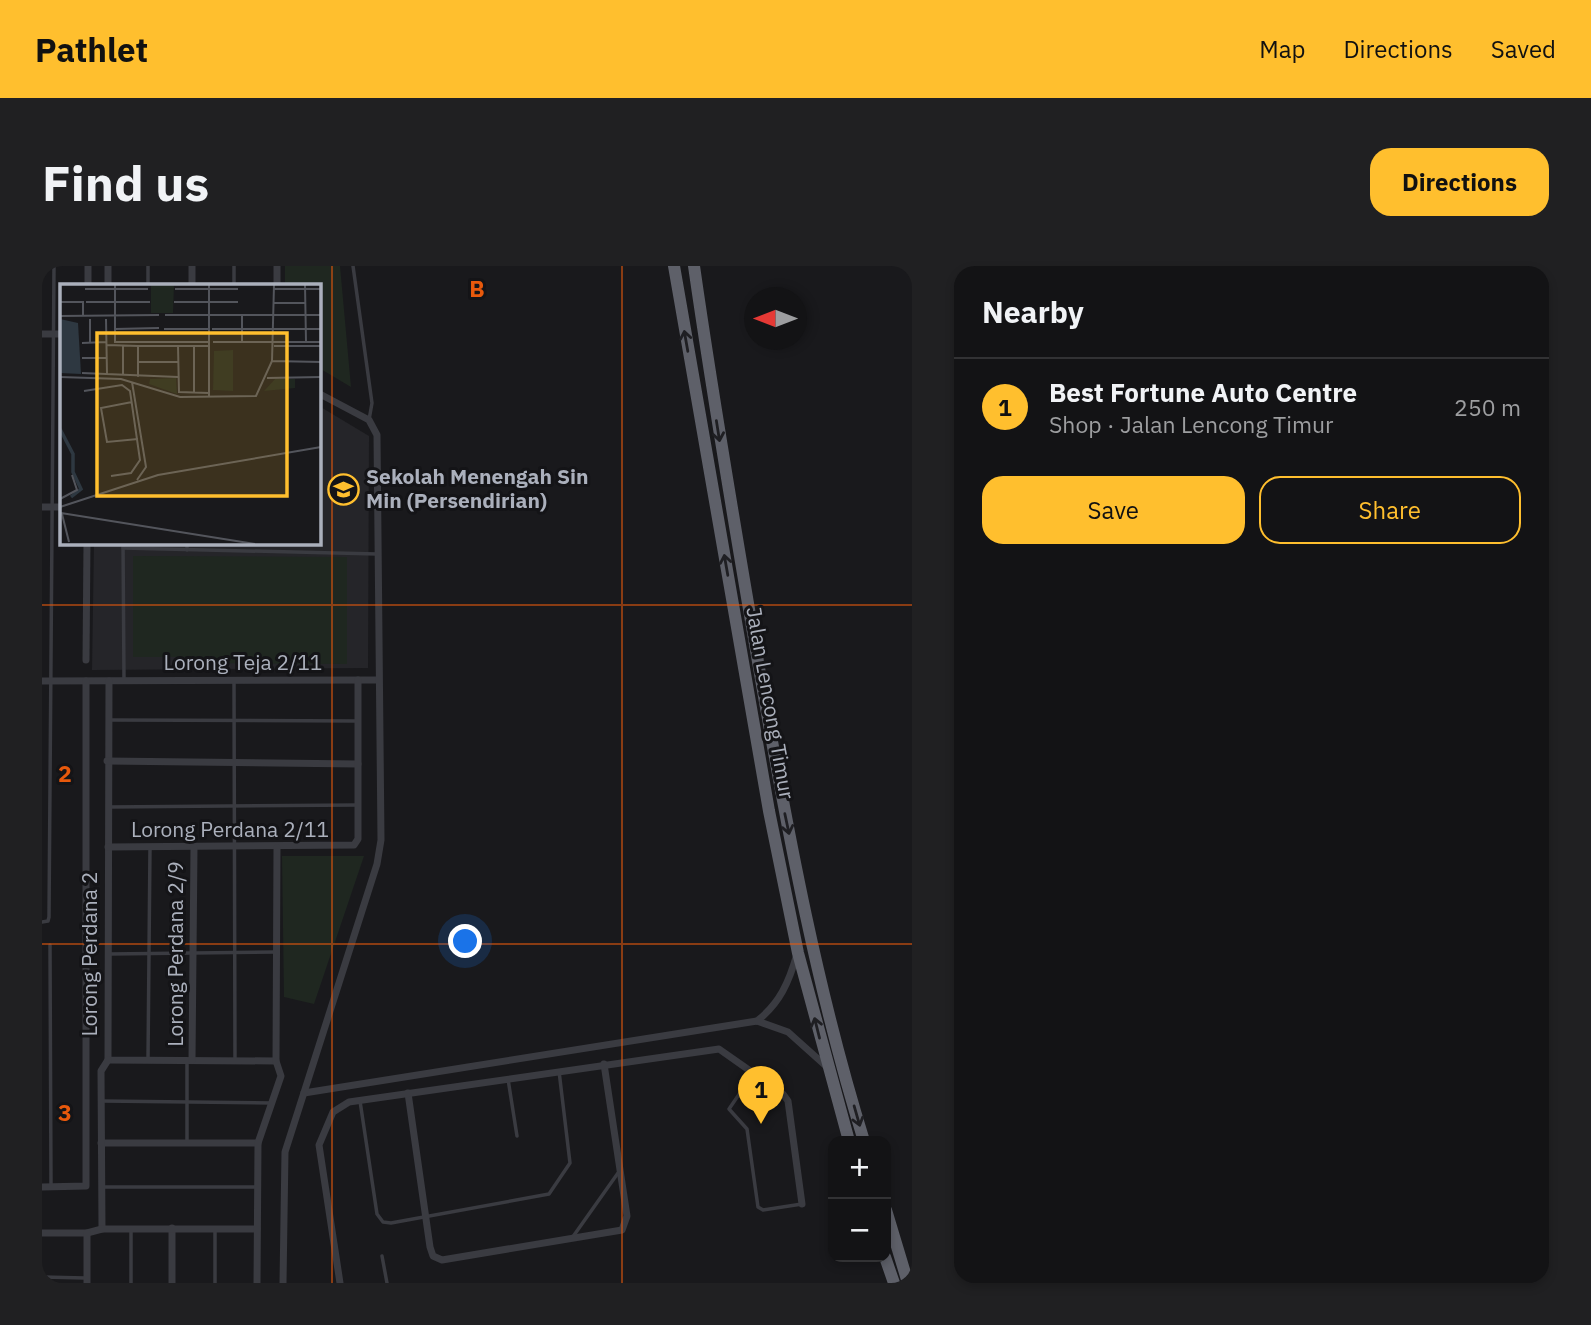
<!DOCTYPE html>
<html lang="en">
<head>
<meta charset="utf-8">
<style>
  body { margin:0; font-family:"IBM Plex Sans",sans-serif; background:#202022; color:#f1f3f6 }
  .controls { position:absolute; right:21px; bottom:21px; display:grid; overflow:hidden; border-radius:14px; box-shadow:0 4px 10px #0003 }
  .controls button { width:63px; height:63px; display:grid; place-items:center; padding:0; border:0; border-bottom:2px solid #323234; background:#131315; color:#f1f3f6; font:35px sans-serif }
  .compass { position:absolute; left:702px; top:21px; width:63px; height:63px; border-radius:50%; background:#131315; box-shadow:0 4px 10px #0003; rotate:270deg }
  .you { position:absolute; left:424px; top:676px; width:24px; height:24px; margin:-18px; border:5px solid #fff; border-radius:50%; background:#1a73e8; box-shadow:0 0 0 10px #1a73e833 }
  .badge { display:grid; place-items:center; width:46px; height:46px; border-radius:50%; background:#ffbf2e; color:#111; font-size:23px; font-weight:700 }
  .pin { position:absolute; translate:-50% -58px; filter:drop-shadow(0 2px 4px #0008) }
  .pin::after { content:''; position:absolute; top:37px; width:24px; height:21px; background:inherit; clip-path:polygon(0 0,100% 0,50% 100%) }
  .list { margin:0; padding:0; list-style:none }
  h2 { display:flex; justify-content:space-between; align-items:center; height:91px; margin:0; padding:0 28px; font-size:30px }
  h2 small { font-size:23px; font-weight:400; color:#9d9ea0 }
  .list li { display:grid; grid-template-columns:46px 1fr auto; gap:21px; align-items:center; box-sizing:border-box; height:98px; padding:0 28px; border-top:2px solid #323234 }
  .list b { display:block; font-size:26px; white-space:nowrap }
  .list p { margin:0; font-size:23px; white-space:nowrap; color:#9d9ea0 }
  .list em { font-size:23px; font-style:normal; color:#9d9ea0 }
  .actions { display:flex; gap:14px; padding:21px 28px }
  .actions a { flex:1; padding:16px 0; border:2px solid #ffbf2e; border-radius:21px; text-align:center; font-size:24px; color:#ffbf2e }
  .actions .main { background:#ffbf2e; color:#111 }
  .map { position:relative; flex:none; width:870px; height:1017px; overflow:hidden; border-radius:21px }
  header { display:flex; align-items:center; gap:42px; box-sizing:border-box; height:98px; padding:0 35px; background:#ffbf2e; color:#111 }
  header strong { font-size:33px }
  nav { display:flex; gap:38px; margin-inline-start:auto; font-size:24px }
  .intro { display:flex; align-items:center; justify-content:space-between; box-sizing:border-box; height:168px; padding:0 42px }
  h1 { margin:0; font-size:49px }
  .button { padding:18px 32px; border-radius:21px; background:#ffbf2e; color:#111; font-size:24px; font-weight:700 }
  main { display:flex; gap:42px; padding:0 42px }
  aside { flex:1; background:#131315; border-radius:21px; box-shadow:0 4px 10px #0003 }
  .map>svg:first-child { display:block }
  .built { fill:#252529 }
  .green { fill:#1f2720 }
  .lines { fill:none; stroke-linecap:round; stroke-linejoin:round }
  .service { stroke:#3a3b41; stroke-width:3.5 }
  .minor { stroke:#3a3b41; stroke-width:7 }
  .trunk { stroke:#5e6069; stroke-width:12 }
  .oneway { stroke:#1f1f23 }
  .grid { fill:none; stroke:#e8590c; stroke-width:2; stroke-opacity:0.55 }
  .labels { text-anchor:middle; stroke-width:6; stroke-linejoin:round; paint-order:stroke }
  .poi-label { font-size:21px; font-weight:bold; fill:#abb0bc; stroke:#141417; text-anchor:start }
  .street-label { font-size:21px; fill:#abb0bc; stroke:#141417 }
  .inset-river { fill:none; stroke:#2e3841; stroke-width:3.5 }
  .inset-road { fill:none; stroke:#53555c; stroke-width:2 }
  .view { fill:#ffbf2e; fill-opacity:0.15; stroke:#ffbf2e; stroke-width:3.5 }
  .inset-edge { fill:none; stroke:#abb0bc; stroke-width:3.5 }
  .grid-label { font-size:23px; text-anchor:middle; font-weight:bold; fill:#e8590c; stroke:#141417; stroke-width:6; stroke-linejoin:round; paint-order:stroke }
</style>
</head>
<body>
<header>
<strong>Pathlet</strong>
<nav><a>Map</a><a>Directions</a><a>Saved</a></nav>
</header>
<div class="intro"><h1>Find us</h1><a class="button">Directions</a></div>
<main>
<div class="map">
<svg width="870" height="1017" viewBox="0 0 870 1017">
  <rect width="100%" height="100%" fill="#19191c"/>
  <!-- built -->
  <polygon class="built" points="277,140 327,170 326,402 50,404 52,277 276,276"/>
  <!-- green -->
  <g class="green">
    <polygon points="243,0 298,0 309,121 277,102 276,19 243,19"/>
    <polygon points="91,290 305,291 305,398 151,397 152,391 91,391"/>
    <polygon points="240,590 322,590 272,738 242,731"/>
  </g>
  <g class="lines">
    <!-- service -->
    <g class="service">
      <polyline points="311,0 330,137 327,154"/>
      <polyline points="106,19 106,0"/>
      <polyline points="192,19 192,0"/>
      <polyline points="81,276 82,415"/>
      <polyline points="81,282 335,288"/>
      <polyline points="145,284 145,276"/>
      <polyline points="192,415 193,795"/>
      <polyline points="68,454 315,455"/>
      <polyline points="67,541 315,539"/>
      <polyline points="0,656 6,655 7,651 12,0"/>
      <polyline points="8,679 9,919"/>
      <polyline points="67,688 234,686"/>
      <polyline points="106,793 108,581"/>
      <polyline points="145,795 145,876"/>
      <polyline points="711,808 687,843 705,863 716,941 721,944 760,938"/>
      <polyline points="466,813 475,870"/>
      <polyline points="60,835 229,837"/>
      <polyline points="318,835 335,948 341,956 349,957 507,928 528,897 517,805"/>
      <polyline points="60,921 216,921"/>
      <polyline points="89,963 89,1017"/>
      <polyline points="173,963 173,1017"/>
      <polyline points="530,972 576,907"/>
      <polyline points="340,990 345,1017"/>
      <polyline points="0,1011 43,1012"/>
    </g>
    <!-- minor -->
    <g class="minor">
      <polyline points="235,0 235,19"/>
      <polyline points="46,19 46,0"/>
      <polyline points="66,19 66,0"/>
      <polyline points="150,19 150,0"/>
      <polyline points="0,68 19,68"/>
      <polyline points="0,241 19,241"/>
      <polyline points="44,394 45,276"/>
      <polyline points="0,415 336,414"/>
      <polyline points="67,415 66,794 234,795"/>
      <polyline points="65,495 316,498"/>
      <polyline points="66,581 312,579 316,573 316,414"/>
      <path d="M715,755C738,737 747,716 755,688"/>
      <polyline points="150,794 152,582"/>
      <polyline points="262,827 715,755 746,766 785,801"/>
      <polyline points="366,827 388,981 391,990 400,994 580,964 585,950 562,798"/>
      <polyline points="59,877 216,877"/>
      <polyline points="0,921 44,920 44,415"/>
      <polyline points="130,962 130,1017"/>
      <polyline points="60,963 59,805 66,794"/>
      <polyline points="0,967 45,967 60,963 215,963"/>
      <polyline points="45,967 45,1017"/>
      <polyline points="215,1017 216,877 239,810 234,795 235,582"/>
      <polyline points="241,1017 243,886 335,598 339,574 335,169 327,154 276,127"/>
      <polyline points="298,1017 277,879 291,846 307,836 677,783 741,828 746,835 760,938"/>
    </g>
    <!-- trunk -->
    <g class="trunk">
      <polyline points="632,0 727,545 756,687 807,875"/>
      <path d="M652,0C672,140 696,280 720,419C747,573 776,727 822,875"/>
      <polyline points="844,944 866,1017"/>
      <polyline points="843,991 852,1017"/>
    </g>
  </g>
  <!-- one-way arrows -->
  <defs><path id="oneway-shaft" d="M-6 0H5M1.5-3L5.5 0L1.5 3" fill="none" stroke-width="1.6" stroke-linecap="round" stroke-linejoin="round" transform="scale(1.75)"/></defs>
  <g class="oneway">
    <use href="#oneway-shaft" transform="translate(644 75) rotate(-100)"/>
    <use href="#oneway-shaft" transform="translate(676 165) rotate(81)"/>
    <use href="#oneway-shaft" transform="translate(684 299) rotate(-100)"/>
    <use href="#oneway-shaft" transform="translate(745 558) rotate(78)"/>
    <use href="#oneway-shaft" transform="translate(775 762) rotate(-104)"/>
    <use href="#oneway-shaft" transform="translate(815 850) rotate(74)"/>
  </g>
  <!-- grid -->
  <path class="grid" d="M290,0V1017M580,0V1017M0,339H870M0,678H870"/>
  <!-- icons -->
  <defs>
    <symbol id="school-ring" viewBox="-11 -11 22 22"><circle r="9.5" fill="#141417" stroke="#ffbf2e" stroke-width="1.5"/><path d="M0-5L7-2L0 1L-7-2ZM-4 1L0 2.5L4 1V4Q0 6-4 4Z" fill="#ffbf2e"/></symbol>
  </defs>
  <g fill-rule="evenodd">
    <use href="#school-ring" x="284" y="206" width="35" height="35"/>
  </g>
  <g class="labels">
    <!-- poi labels -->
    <g class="poi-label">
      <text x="324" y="218">Sekolah Menengah Sin<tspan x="324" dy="24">Min (Persendirian)</tspan></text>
    </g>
    <!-- street labels -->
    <g class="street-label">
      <text x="201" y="404">Lorong Teja 2/11</text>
      <text transform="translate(728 437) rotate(80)" y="7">Jalan Lencong Timur</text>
      <text x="188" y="571">Lorong Perdana 2/11</text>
      <text transform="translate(48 688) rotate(-90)" y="7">Lorong Perdana 2</text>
      <text transform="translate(134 688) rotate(-90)" y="7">Lorong Perdana 2/9</text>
    </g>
  </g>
  <!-- overview -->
  <g transform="translate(18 18)">
    <rect width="261" height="261" fill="#19191c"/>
    <path d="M91,1H114L113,29H91ZM173,66V107L153,106L154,67ZM116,94L117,110L89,100L90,95ZM215,95H235V104L204,107Z" fill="#1f2720"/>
    <path d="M0,35L18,39L21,90L0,89Z" fill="#2e3841"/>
    <path class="inset-river" d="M0,145L13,170V188L21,205L11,213"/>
    <path class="inset-road" d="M55,1V58H149M149,1V112M245,1L246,58M25,5H88M115,5H178M214,5H261M0,18H23V32M26,18H90M114,18H178M214,19H245M105,31H261M0,32L99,31M182,32V58M46,35L47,90M55,45L99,44M104,45H149M152,45H261M30,58V35M153,58H261M22,59L46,58M47,61L78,62M118,62L119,108L149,109M214,62H261M22,74H47M212,77L261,78M78,78H118M22,89L118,93M63,90V61M0,93L61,95L120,113L196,112L212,77L214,1M78,93V62H149M207,94L261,93M72,98L86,183L77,196M24,107L62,101L70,107L80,176L71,189L51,192M134,109V62M72,118L41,124L47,158L78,155M0,215L17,206L12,191M0,223L98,191L261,163M1,229L195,260M2,230L9,258"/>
    <path class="view" d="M37,49H227V212H37Z"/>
    <rect width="261" height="261" class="inset-edge"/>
  </g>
  <g class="grid-label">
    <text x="435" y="31">B</text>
    <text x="23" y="516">2</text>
    <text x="23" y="855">3</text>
  </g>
</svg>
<div class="controls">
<button>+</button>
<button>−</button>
</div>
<svg class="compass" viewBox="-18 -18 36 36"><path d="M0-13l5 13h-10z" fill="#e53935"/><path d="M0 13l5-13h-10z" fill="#9d9ea0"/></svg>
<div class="you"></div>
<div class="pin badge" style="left:719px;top:858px">1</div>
</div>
<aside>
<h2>Nearby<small></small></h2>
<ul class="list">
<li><span class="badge">1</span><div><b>Best Fortune Auto Centre</b><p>Shop · Jalan Lencong Timur</p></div><em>250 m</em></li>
</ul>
<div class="actions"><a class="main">Save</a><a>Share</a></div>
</aside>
</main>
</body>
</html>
